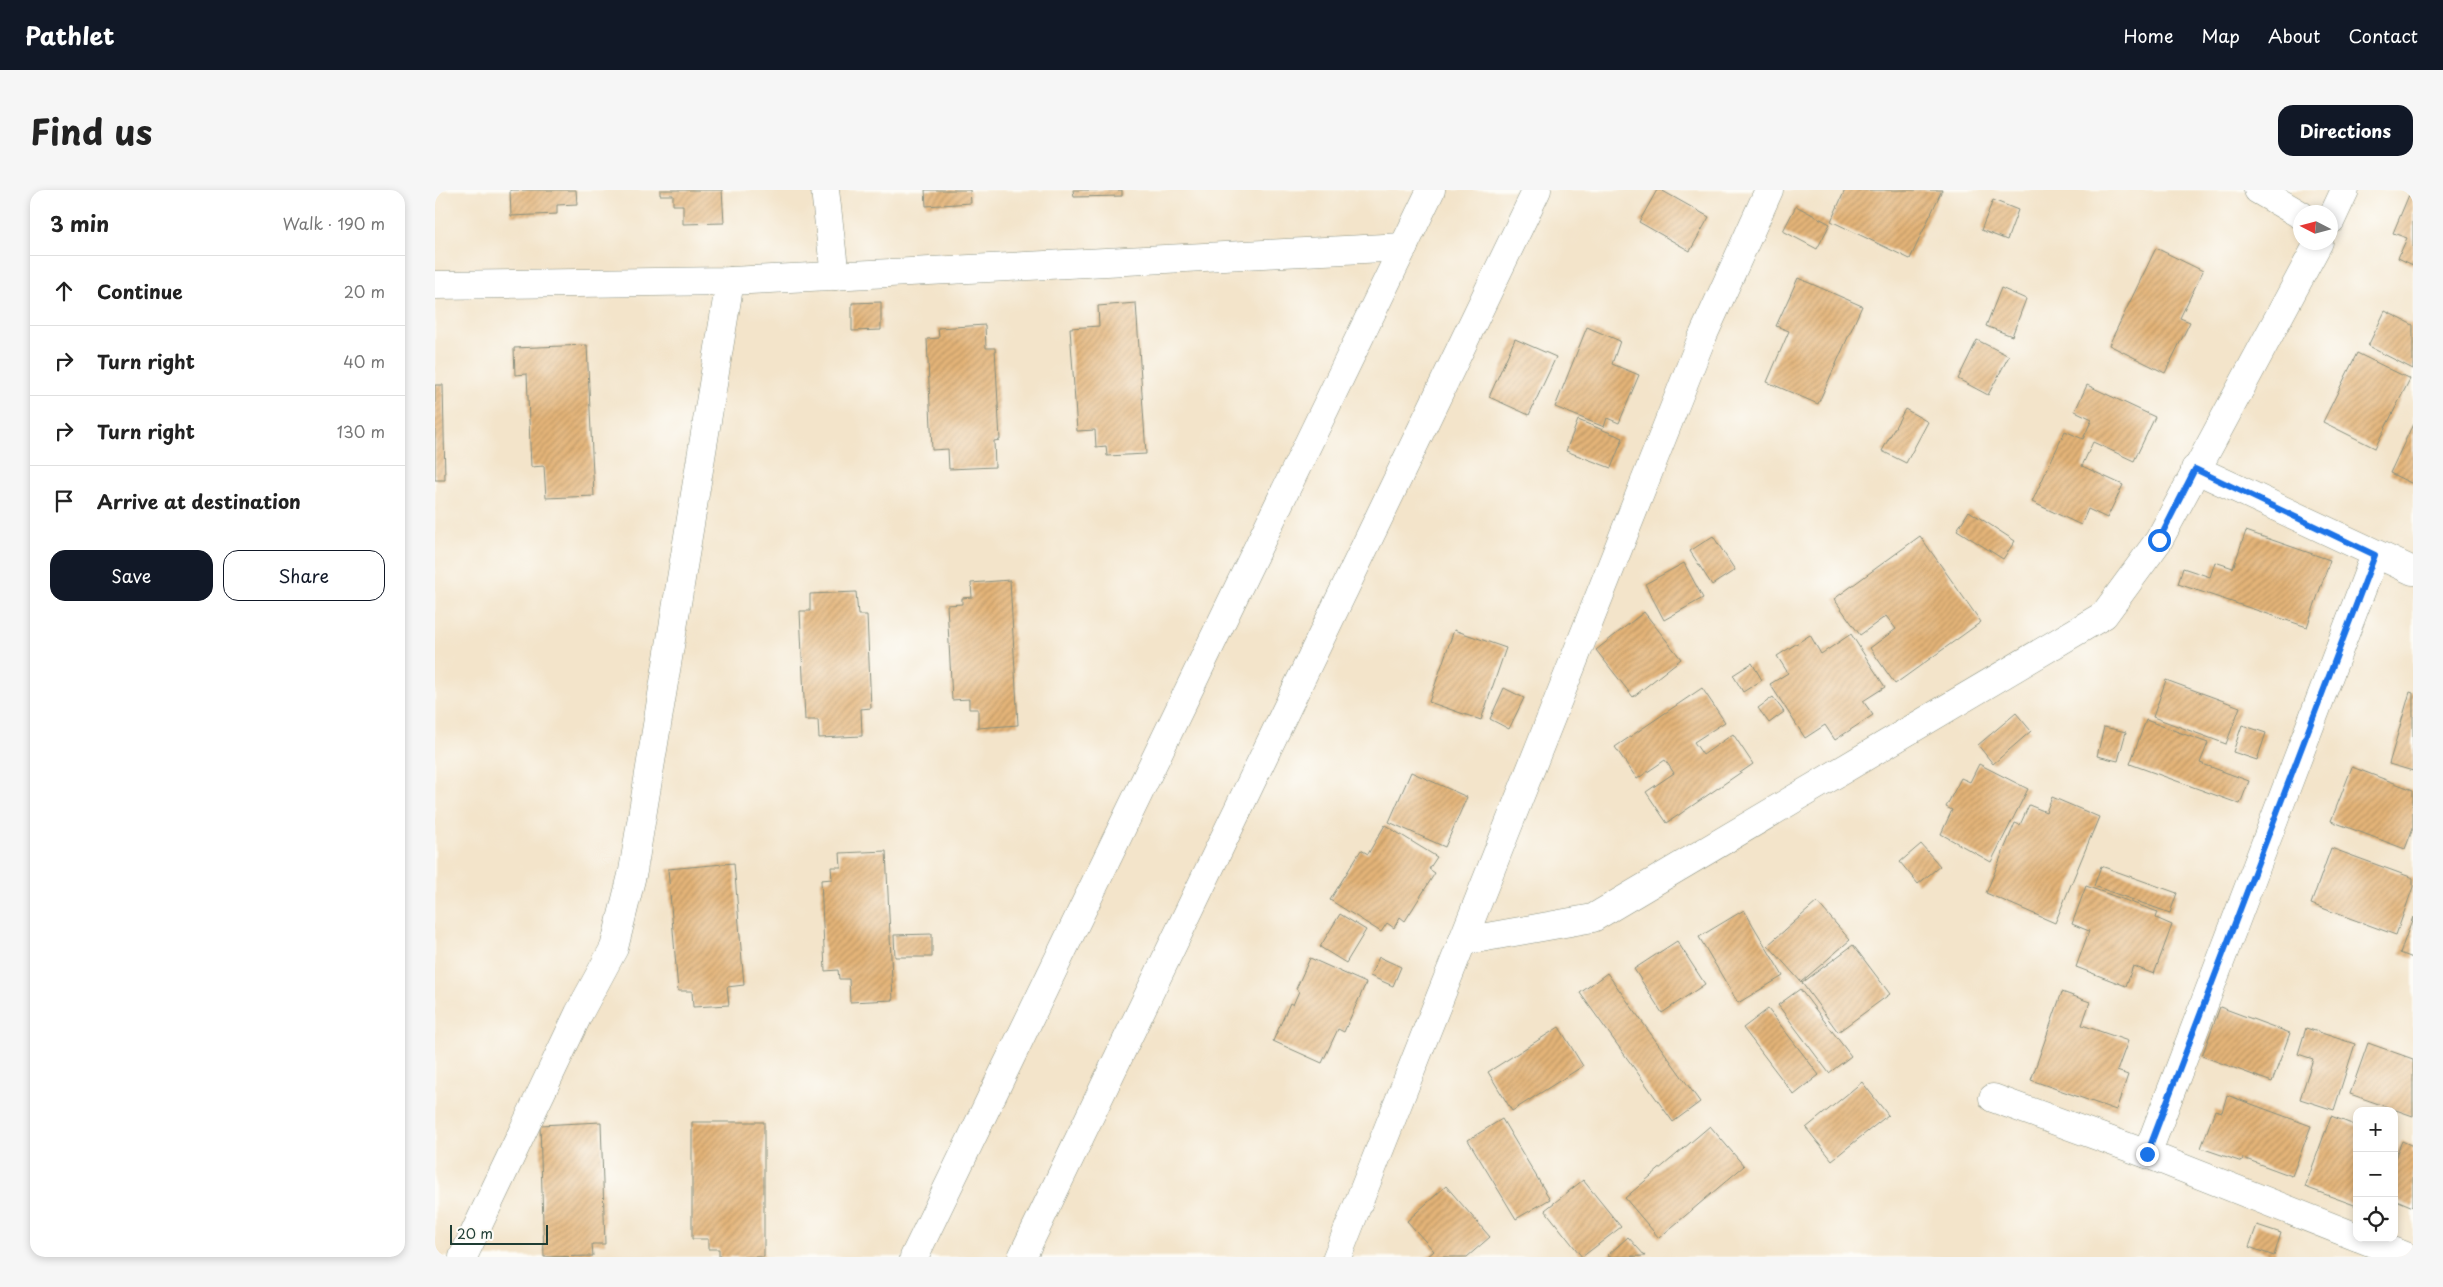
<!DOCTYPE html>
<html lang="en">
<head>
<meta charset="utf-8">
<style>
  body { margin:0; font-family:"Playpen Sans",sans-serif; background:#f6f6f6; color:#222 }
  .controls { position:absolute; right:15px; bottom:15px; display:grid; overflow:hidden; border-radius:10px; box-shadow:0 2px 8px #0003 }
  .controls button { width:45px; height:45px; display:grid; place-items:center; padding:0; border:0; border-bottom:1px solid #e0e0e0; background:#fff; color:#222; font:25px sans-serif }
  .compass { position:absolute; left:1858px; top:15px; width:45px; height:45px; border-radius:50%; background:#fff; box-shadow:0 2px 8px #0003; rotate:276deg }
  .scale { position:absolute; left:15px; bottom:12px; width:98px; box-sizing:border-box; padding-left:5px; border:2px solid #1f3d34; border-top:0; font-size:14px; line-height:18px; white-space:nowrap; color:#1f3d34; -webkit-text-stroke:4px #fdfcf7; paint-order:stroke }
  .stop { position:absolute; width:15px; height:15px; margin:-11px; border:4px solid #1a73e8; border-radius:50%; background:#fff }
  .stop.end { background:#1a73e8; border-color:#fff; box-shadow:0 1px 5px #0008 }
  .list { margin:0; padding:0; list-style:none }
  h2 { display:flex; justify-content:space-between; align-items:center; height:65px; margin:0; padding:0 20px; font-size:21px }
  h2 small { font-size:16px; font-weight:400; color:#767676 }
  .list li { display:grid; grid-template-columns:32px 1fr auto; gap:15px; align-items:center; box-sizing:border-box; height:70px; padding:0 20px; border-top:1px solid #e0e0e0 }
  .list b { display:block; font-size:19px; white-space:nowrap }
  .list em { font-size:16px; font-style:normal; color:#767676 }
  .actions { display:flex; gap:10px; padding:15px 20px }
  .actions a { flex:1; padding:11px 0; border:1px solid #111827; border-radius:15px; text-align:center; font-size:18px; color:#111827 }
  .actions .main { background:#111827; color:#fff }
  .icon { flex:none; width:28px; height:28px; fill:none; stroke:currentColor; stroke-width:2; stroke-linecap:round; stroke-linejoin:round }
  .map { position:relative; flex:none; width:1978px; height:1067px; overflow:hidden; border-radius:15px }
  header { display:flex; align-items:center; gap:30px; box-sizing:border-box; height:70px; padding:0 25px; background:#111827; color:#fff }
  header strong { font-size:24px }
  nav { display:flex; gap:28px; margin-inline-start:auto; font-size:18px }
  .intro { display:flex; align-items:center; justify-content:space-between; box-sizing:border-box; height:120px; padding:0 30px }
  h1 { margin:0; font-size:35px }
  .button { padding:12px 22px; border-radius:15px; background:#111827; color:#fff; font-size:18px; font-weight:700 }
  main { display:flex; gap:30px; padding:0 30px }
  aside { flex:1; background:#fff; border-radius:15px; box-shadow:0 2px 8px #0003 }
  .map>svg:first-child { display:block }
  .building { fill:url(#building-hatch) }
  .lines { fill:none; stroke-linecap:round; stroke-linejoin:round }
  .minor-casing { stroke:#89907f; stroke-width:29 }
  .minor { stroke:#fff; stroke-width:28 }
  .route { stroke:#1a73e8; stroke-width:6 }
</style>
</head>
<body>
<header>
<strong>Pathlet</strong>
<nav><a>Home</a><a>Map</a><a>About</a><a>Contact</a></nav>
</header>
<div class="intro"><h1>Find us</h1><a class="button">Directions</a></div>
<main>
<aside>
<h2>3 min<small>Walk · 190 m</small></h2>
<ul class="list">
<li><svg class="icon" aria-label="ahead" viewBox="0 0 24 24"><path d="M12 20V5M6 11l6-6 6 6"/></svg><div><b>Continue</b></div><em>20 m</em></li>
<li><svg class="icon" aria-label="right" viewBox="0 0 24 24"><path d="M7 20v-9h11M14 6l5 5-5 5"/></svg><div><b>Turn right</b></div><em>40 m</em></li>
<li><svg class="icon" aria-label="right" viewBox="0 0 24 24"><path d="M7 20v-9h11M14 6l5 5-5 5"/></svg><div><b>Turn right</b></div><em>130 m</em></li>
<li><svg class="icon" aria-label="arrive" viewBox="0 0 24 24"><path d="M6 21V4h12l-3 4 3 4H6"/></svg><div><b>Arrive at destination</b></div></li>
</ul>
<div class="actions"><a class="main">Save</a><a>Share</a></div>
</aside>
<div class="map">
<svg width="1978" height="1067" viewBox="0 0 1978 1067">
  <defs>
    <pattern id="building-hatch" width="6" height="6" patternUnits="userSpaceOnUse" patternTransform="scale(1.25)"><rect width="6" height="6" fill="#e4b478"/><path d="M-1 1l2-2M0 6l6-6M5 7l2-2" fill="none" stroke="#b89463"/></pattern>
  </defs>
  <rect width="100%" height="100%" fill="#fdfcf7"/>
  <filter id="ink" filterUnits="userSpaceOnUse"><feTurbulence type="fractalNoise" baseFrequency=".02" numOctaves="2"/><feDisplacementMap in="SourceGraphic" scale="10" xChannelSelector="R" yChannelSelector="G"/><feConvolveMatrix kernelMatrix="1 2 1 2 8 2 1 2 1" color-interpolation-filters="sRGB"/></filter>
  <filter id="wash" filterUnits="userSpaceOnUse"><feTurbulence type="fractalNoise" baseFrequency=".0096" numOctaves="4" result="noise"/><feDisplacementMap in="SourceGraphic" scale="20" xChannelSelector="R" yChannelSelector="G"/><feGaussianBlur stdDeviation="1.12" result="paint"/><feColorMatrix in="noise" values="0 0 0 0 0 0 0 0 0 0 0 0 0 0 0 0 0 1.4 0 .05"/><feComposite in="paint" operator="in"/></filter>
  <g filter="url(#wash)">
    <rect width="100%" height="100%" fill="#f3e4ca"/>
    <g id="blocks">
      <!-- building -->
      <g class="building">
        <polygon points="75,0 141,0 142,14 122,15 122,24 76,26"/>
        <polygon points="225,0 287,0 289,33 248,34 248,15 238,15 238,5 225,5"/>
        <polygon points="490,0 535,0 536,13 491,16"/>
        <polygon points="638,0 687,0 687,6 639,7"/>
        <polygon points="1222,0 1226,0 1274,27 1255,61 1204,32"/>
        <polygon points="1410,0 1507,0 1475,69 1396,31"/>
        <polygon points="1974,5 1978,7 1978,75 1963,68 1972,48 1958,43"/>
        <polygon points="1558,10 1583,20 1572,50 1546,40"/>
        <polygon points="1361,16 1395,34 1382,59 1348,41"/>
        <polygon points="1721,58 1768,81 1745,128 1755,132 1730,183 1674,155"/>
        <polygon points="1363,88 1427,116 1383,214 1332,192 1354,141 1341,136"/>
        <polygon points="1566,98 1591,109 1577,146 1551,136"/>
        <polygon points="446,112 446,140 417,141 417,113"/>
        <polygon points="701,113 711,264 672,266 671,256 661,257 660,240 642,241 635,138 664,136 663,116"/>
        <polygon points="1950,121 1978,135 1978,179 1933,156"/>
        <polygon points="550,135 551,158 560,158 565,250 559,251 560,277 514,279 513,259 497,260 492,149 504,148 503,138"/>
        <polygon points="1152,137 1185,151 1177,174 1204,185 1184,233 1172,228 1169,237 1120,217"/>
        <polygon points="1080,149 1121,167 1094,225 1054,207"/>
        <polygon points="1542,150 1574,166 1553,205 1523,189"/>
        <polygon points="152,155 159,306 111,308 109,276 96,277 92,184 80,185 79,158"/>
        <polygon points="1922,163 1975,189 1940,258 1888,232"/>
        <polygon points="0,195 8,195 10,290 0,290"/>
        <polygon points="1652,195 1720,227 1699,271 1658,252 1647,276 1688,295 1672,328 1653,319 1646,335 1597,312 1630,241 1648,249 1657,229 1640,221"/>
        <polygon points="1470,219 1493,232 1471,273 1447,261"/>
        <polygon points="1143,230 1188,248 1176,278 1131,261"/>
        <polygon points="1978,234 1978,294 1955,283"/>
        <polygon points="1534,321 1580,351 1568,369 1522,340"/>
        <polygon points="1811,341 1895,370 1872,437 1743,394 1748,378 1775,387 1780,372 1798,378"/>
        <polygon points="1278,346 1300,380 1277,395 1255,361"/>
        <polygon points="1485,346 1546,432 1460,494 1435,458 1461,439 1451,426 1425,445 1399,409"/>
        <polygon points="1249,373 1268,408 1229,430 1210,394"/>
        <polygon points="575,390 583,535 543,538 543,519 534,519 534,509 517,510 512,415 527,414 527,408 537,407 536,393"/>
        <polygon points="421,402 423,425 432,425 436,518 426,519 427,546 384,548 383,530 370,530 365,421 375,421 375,404"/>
        <polygon points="1209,422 1246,469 1198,507 1161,460"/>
        <polygon points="1019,440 1071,458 1046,530 994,512"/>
        <polygon points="1416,444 1450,497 1428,511 1438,525 1400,550 1390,535 1370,548 1335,494 1353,483 1342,466 1375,445 1386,464"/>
        <polygon points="1317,473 1327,490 1308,502 1298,485"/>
        <polygon points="1731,490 1805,517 1791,554 1718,527"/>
        <polygon points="1069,498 1089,508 1074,539 1055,529"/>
        <polygon points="1267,498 1290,532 1259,552 1268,565 1298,544 1318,574 1232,633 1211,602 1239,583 1230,570 1202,589 1180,557"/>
        <polygon points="1975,502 1978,503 1978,581 1954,574"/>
        <polygon points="1338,507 1349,522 1334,533 1323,518"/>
        <polygon points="1581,523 1596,541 1558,574 1543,555"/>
        <polygon points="1711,530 1773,553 1765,573 1814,591 1805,614 1695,574"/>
        <polygon points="1807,535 1831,543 1822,570 1798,562"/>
        <polygon points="1669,537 1691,542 1683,571 1662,566"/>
        <polygon points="1544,574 1593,599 1556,672 1506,644 1517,620 1511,617 1526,588 1535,592"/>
        <polygon points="1917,577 1978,600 1978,638 1970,659 1896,631"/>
        <polygon points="976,582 1032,607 1010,657 954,632"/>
        <polygon points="1617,607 1664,627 1620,733 1551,703 1580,633 1585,635 1594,615 1611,622"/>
        <polygon points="950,635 1002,667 994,679 1000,683 970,731 965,727 959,738 952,733 946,742 895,710 926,660 933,664"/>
        <polygon points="1486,654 1505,676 1483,694 1465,672"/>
        <polygon points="1896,658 1978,688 1978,697 1961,745 1876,714"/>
        <polygon points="451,661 458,810 415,812 414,789 404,789 403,780 390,781 386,690 397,689 396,677 406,677 405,663"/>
        <polygon points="299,673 309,795 292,797 294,815 258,817 257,801 243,801 233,679"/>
        <polygon points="1666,676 1742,703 1735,723 1659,696"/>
        <polygon points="1651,696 1723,722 1721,728 1737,735 1719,784 1698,776 1691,796 1641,777 1654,741 1637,734"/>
        <polygon points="1382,712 1415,750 1366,792 1333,755"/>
        <polygon points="1309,720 1348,786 1303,813 1264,747"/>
        <polygon points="905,724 931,740 911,773 885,757"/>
        <polygon points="1978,727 1978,768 1965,763"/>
        <polygon points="497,744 497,767 460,767 459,745"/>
        <polygon points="1242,751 1270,794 1227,823 1199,779"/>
        <polygon points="1418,755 1455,804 1403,842 1367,793"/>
        <polygon points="944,767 966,777 958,796 935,786"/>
        <polygon points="875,768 931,793 909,842 903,839 887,873 838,851 855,813 858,815 864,801 861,799"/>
        <polygon points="1172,783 1265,912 1238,932 1145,803"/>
        <polygon points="1365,799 1416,866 1394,883 1343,815"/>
        <polygon points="1627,802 1655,812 1647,835 1693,851 1682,881 1693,885 1681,920 1596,890"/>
        <polygon points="1785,817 1855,843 1837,892 1767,866"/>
        <polygon points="1333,819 1384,885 1359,905 1308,838"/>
        <polygon points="1124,837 1148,876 1077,921 1053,882"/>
        <polygon points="1871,838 1920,854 1899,920 1865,909 1878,869 1863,864"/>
        <polygon points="1933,853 1978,869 1978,926 1915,904"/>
        <polygon points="1427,892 1453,925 1397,970 1371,938"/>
        <polygon points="1792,905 1876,936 1857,986 1808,968 1807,972 1766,958 1780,920 1787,922"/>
        <polygon points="1896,926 1922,936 1922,1016 1870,997"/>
        <polygon points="1067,929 1115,1009 1081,1029 1033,950"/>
        <polygon points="166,932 170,1054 157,1054 158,1066 109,1067 105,935"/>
        <polygon points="257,932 329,932 329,1067 284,1067 284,1059 273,1059 273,1049 257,1049"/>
        <polygon points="1275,936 1309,976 1224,1048 1190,1008"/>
        <polygon points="1967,951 1978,956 1978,1017 1959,1009 1959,970"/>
        <polygon points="1148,990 1186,1037 1147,1067 1110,1020"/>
        <polygon points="1011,996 1055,1047 1032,1067 992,1067 999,1061 972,1031"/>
        <polygon points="1822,1035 1846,1043 1839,1066 1814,1057"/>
        <polygon points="1193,1047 1210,1066 1174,1067 1173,1065"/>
      </g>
    </g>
  </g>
  <g filter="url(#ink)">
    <use href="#blocks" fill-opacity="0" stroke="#89907f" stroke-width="1"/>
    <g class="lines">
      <defs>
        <g id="minor">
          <polyline points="390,0 400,86"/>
          <polyline points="1823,0 1866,25"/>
          <polyline points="1896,30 1910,0"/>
          <polyline points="0,95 295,91 969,57"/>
          <polyline points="1760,279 1978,381"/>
          <polyline points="1029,751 1158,728 1669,425 1724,350 1884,52"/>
          <polyline points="1558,908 1712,964 1922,1047"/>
          <polyline points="1712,964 1940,365"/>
          <polyline points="1925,1048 1973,1067"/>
          <polyline points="28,1067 144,823 179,758 198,681 295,91"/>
          <polyline points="479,1067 996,0"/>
          <polyline points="587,1067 1102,0"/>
          <polyline points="902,1067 1266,150 1334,0"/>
        </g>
      </defs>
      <!-- minor casing -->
      <use href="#minor" class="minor-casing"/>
      <!-- minor -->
      <use href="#minor" class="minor"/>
    </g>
  </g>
  <g class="lines" filter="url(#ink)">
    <!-- route -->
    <polyline class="route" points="1712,964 1940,365 1760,279 1724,350"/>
  </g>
</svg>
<div class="controls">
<button>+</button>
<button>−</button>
<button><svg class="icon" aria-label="locate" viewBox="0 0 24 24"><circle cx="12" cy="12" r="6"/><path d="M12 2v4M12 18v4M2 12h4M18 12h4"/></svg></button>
</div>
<svg class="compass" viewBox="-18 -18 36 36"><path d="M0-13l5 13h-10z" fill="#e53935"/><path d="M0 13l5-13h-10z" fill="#767676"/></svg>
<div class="scale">20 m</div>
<div class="stop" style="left:1724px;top:350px"></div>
<div class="stop end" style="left:1712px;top:964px"></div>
</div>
</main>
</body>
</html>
